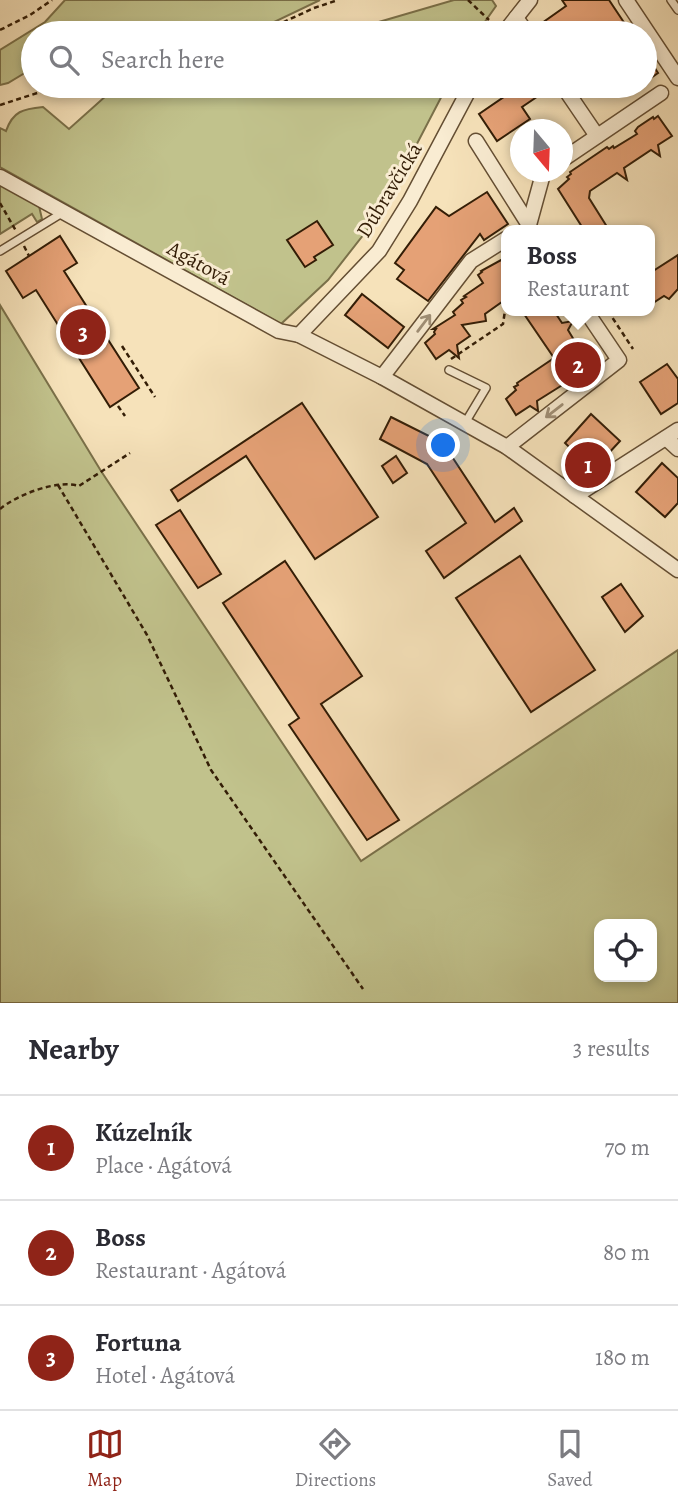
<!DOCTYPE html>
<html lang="en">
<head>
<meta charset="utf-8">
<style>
  body { margin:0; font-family:Alegreya,serif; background:#f2f2f3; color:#2b2b33 }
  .controls { position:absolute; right:21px; bottom:21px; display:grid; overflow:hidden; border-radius:14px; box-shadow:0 4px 10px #0003 }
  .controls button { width:63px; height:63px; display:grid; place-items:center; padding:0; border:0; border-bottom:2px solid #e1e1e2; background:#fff; color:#2b2b33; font:35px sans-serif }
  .compass { position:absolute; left:510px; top:119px; width:63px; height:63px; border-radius:50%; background:#fff; box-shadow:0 4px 10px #0003; rotate:161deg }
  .you { position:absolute; left:444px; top:446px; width:24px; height:24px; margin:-18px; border:5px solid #fff; border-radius:50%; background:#1a73e8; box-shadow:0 0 0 10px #1a73e833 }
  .badge { display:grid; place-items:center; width:46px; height:46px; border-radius:50%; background:#8f2418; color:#fff; font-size:23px; font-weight:700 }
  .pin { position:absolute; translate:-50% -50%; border:4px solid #fff; box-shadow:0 2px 7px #0006 }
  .popup { position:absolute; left:501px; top:225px; width:154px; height:91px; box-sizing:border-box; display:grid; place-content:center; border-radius:14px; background:#fff; filter:drop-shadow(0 2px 5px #0005); font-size:23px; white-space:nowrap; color:#7c7c81 }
  .popup b { font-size:26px; color:#2b2b33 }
  .popup::after { content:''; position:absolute; left:50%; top:100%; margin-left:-14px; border:14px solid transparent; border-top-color:#fff }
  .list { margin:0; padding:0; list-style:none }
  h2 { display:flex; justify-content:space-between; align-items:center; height:91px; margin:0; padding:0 28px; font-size:30px }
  h2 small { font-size:23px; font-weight:400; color:#7c7c81 }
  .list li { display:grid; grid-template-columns:46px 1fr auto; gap:21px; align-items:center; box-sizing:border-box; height:105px; padding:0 28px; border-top:2px solid #e1e1e2 }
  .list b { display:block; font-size:26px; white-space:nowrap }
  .list p { margin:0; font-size:23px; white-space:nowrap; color:#7c7c81 }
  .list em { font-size:23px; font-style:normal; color:#7c7c81 }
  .icon { flex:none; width:38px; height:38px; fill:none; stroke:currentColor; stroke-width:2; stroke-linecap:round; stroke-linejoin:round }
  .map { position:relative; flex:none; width:678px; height:1003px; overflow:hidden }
  .search { position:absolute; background:#fff; box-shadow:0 4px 10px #0003; left:21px; right:21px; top:21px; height:77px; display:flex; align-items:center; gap:18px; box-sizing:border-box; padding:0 24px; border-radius:38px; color:#7c7c81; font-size:26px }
  .sheet { height:406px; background:#fff }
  nav { display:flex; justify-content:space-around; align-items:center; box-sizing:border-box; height:98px; border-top:2px solid #e1e1e2; background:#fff; font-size:19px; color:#7c7c81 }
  nav a { display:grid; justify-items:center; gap:4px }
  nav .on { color:#8f2418 }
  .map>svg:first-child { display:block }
  .green { fill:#c1c28c; stroke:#7a7049; stroke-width:2; fill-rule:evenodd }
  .building { fill:#e5a176; stroke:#331d06; stroke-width:2 }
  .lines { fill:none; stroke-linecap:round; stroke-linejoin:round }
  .service-casing { stroke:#644e33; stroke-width:10 }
  .minor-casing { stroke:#644e33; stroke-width:17 }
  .path { stroke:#331d06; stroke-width:2.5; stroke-dasharray:5 3.5; stroke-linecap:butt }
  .service { stroke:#f9ecd2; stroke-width:7 }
  .minor { stroke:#f9ecd2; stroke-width:14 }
  .oneway { stroke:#a08f76 }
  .labels { text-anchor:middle; stroke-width:6; stroke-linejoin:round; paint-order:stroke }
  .street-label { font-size:21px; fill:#331d06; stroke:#f9ecd2 }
</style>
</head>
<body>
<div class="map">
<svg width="678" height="1003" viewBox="0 0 678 1003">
  <rect width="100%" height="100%" fill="#f6e2ba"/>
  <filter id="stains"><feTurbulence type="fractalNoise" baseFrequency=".00286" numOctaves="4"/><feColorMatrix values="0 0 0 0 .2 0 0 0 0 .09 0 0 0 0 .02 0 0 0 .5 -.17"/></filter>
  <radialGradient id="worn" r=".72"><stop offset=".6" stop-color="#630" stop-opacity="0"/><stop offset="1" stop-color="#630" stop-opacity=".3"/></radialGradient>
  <!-- green -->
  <g class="green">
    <polygon points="65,0 320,0 251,33 33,33 33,68 8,83 0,85 0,50 45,22"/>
    <polygon points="454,0 492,0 496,6 477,33 341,33"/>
    <path d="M117,86H447L382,211L328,280L281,324L0,167V128L6,131C13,111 23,109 43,107L69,129Z"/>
    <polygon points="0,186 5,186 39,206 42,219 37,222 32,214 0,234"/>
    <path d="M0,305L101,471L361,861L678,650V1003H0ZM652,924V977H599V924Z"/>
  </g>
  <!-- building -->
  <g class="building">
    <polygon points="562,0 609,0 631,33 599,33 591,24 578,33 536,33 535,28 566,6"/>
    <polygon points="645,53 658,73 645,82"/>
    <polygon points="507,86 553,86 522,107 530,119 497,141 479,114 511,92"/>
    <polygon points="658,116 672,136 658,145 660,156 651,150 624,168 627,180 617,173 590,191 589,198 609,230 584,230 558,189 569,179 567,177 571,174 570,172 607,147 609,149 613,146 614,148 637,134 635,131 638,127 653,117 654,119"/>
    <polygon points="487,192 508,224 484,240 480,234 428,301 397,279 404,270 395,263 436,207 449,216"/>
    <polygon points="317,221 333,245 314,257 316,260 305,267 287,240"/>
    <polygon points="60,236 77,263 64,271 139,388 110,407 36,290 23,298 6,271"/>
    <polygon points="678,255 678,289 669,299 664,296 650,305 650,273"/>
    <polygon points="501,260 506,266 506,299 485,314 486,321 462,325 470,336 457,345 459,358 449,350 436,359 425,343 435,334 434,332 436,329 433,329 455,315 453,312 463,303 461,300 466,297 464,296 483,283 478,275 482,272 481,271"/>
    <polygon points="362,294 404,327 388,348 345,315"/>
    <polygon points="522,311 554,311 562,323 573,321 568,330 583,355 586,355 583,371 571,378 572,384 569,386 564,384 537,401 538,411 530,406 516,415 506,399 516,390 514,387 518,385 517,383 554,358"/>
    <polygon points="667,364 678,379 678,403 661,414 640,382"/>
    <polygon points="302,403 378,517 315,559 246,456 178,501 171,490"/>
    <polygon points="591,414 620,441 593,470 565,443"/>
    <polygon points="391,417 443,443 495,522 514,508 522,521 444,578 426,551 466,523 427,464 380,439"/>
    <polygon points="396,456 407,473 393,483 382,466"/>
    <polygon points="662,463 678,478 678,503 665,517 636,492"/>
    <polygon points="180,510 221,574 198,588 156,525"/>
    <polygon points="520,556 595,670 531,712 456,598"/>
    <polygon points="285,561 362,676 321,704 399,820 367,840 289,725 299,718 223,603"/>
    <polygon points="621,584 643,616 625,632 602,597"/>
  </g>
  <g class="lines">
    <defs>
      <g id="service">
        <polyline points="671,0 678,10"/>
        <polyline points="0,251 62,213"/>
        <polyline points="449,370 486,388 465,423"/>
      </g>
      <g id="minor">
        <polyline points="626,0 678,78"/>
        <polyline points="516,18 527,33"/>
        <polyline points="504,33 530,0"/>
        <polyline points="563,86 597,136"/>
        <polyline points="476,141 529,225"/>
        <polyline points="562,160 661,93"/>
        <polyline points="0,177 279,331 299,335 382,377 507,447 678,570"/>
        <polyline points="529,225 543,174 546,172"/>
        <polyline points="299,335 379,251 410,201 471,86"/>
        <polyline points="382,377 471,261 506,239"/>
        <polyline points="666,438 678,449"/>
        <polyline points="507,447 619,360 586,311"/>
        <polyline points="575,496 678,430"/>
      </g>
    </defs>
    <!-- service casing -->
    <use href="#service" class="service-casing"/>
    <!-- minor casing -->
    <use href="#minor" class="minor-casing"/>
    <!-- path -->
    <g class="path">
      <polyline points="468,0 489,20"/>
      <polyline points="0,30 30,15 52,0"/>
      <polyline points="260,33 314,8 338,0"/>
      <polyline points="0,105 59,86"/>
      <polyline points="0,203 16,231"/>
      <polyline points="24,246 29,256"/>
      <polyline points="608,311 633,349"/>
      <polyline points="122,346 155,397"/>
      <polyline points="451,359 503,324 506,304"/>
      <polyline points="118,406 125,416"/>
      <polyline points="58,485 147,635 211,770 363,989"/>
      <path d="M0,509C17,495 57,479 79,486L130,453"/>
    </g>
    <!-- service -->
    <use href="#service" class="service"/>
    <!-- minor -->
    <use href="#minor" class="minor"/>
  </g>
  <!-- one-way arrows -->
  <defs><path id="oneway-shaft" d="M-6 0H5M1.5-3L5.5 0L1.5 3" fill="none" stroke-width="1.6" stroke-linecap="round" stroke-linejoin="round" transform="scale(1.75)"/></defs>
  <g class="oneway">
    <use href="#oneway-shaft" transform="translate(424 323) rotate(-53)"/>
    <use href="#oneway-shaft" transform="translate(554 411) rotate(142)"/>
  </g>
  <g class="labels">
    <!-- street labels -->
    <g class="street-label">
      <text transform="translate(389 190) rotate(-59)" y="7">Dúbravčická</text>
      <text transform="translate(199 263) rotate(29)" y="7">Agátová</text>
    </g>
  </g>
  <rect width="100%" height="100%" filter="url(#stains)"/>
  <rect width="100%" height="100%" fill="url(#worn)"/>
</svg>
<div class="controls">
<button><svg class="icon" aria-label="locate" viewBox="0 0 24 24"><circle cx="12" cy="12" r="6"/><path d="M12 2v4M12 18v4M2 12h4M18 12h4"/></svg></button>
</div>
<svg class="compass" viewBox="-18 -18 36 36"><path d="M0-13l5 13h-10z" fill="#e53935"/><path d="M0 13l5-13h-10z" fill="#7c7c81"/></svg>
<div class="you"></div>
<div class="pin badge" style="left:588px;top:465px">1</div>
<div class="pin badge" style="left:578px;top:365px">2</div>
<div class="popup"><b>Boss</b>Restaurant</div>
<div class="pin badge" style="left:83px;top:332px">3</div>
<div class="search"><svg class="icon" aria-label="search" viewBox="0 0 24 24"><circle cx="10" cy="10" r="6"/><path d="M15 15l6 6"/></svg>Search here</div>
</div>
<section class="sheet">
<h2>Nearby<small>3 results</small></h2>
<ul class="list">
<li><span class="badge">1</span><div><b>Kúzelník</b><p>Place · Agátová</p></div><em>70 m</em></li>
<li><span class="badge">2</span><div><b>Boss</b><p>Restaurant · Agátová</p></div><em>80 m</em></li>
<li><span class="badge">3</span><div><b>Fortuna</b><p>Hotel · Agátová</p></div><em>180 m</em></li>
</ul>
</section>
<nav>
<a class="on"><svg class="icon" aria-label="map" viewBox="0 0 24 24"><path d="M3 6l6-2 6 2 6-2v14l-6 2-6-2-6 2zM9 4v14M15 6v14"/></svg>Map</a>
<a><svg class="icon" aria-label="directions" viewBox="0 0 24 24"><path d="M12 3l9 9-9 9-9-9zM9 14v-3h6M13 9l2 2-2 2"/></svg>Directions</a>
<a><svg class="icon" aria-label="saved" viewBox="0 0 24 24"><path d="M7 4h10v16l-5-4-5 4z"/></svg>Saved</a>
</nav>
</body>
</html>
